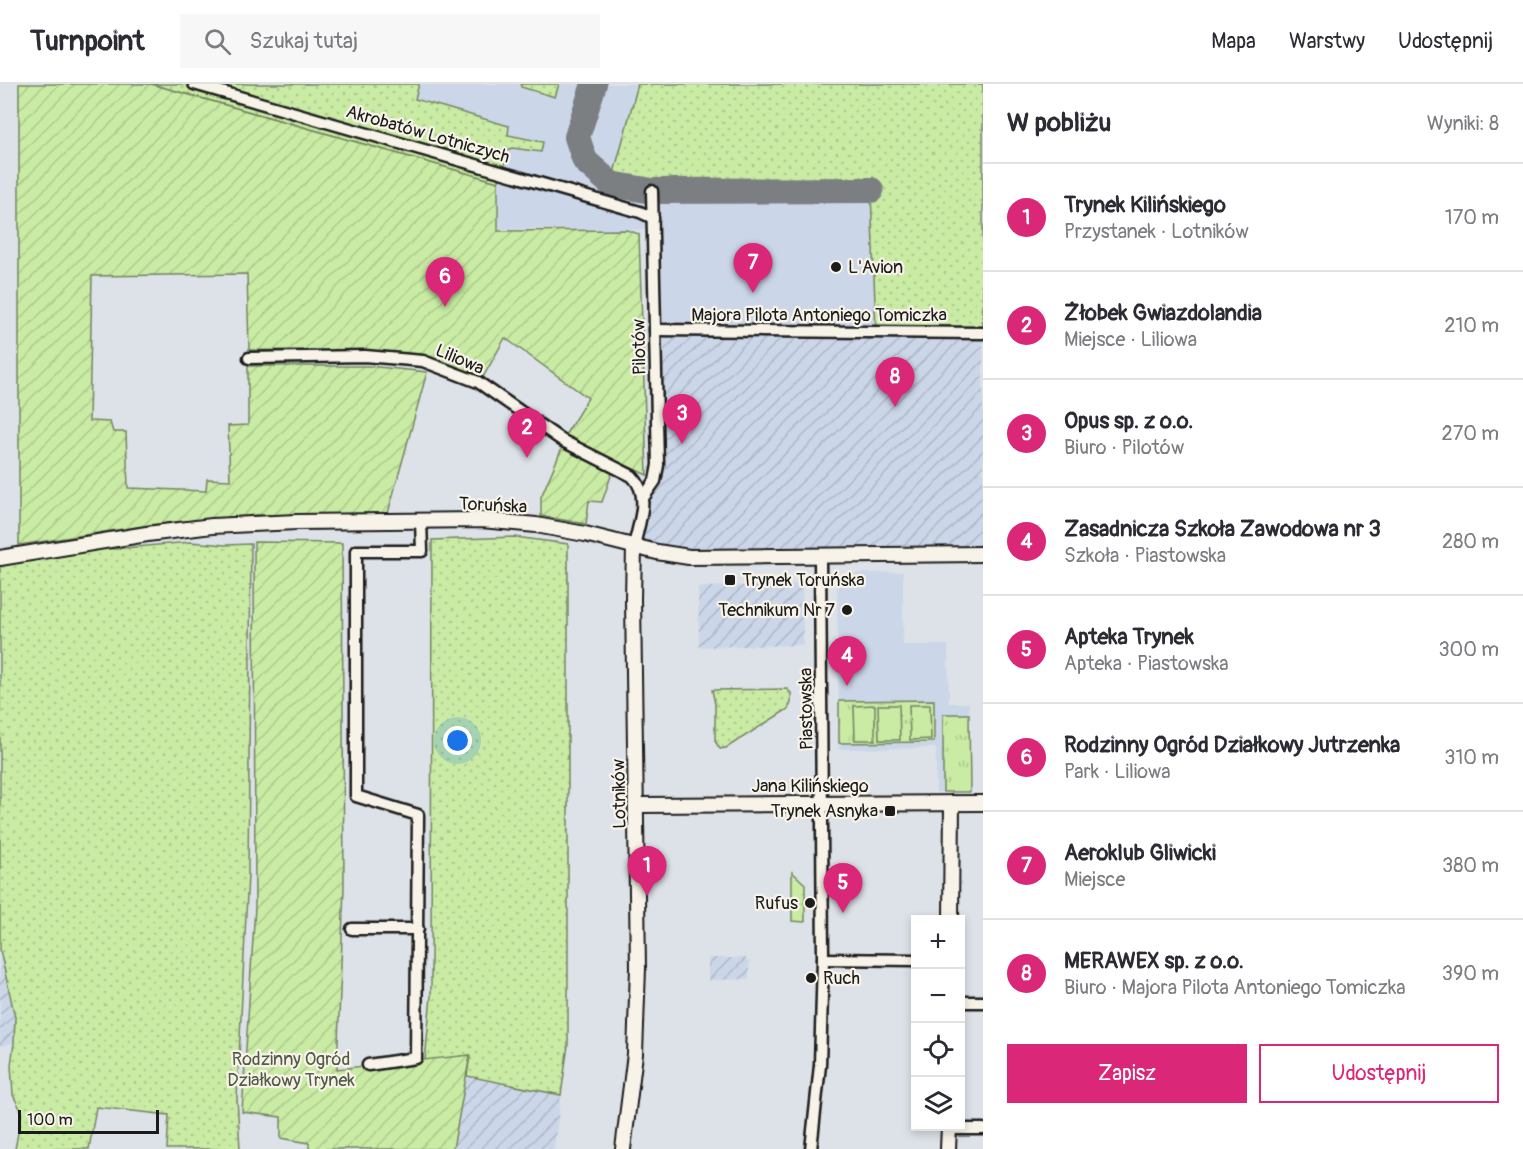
<!DOCTYPE html>
<html lang="pl">
<head>
<meta charset="utf-8">
<style>
  body { margin:0; font-family:Pangolin,sans-serif; background:#f7f7f7; color:#2b2b33 }
  .controls { position:absolute; right:18px; bottom:18px; display:grid; overflow:hidden; border-radius:0px; box-shadow:0 3px 9px #0003 }
  .controls button { width:54px; height:54px; display:grid; place-items:center; padding:0; border:0; border-bottom:2px solid #e1e1e2; background:#fff; color:#2b2b33; font:30px sans-serif }
  .scale { position:absolute; left:18px; bottom:15px; width:141px; box-sizing:border-box; padding-left:6px; border:3px solid #1c1c1c; border-top:0; font-size:16px; line-height:21px; white-space:nowrap; color:#1c1c1c; -webkit-text-stroke:4px #f7f3e8; paint-order:stroke }
  .you { position:absolute; left:458px; top:657px; width:21px; height:21px; margin:-15px; border:4px solid #fff; border-radius:50%; background:#1a73e8; box-shadow:0 0 0 9px #1a73e833 }
  .badge { display:grid; place-items:center; width:39px; height:39px; border-radius:50%; background:#db2777; color:#fff; font-size:20px; font-weight:700 }
  .pin { position:absolute; translate:-50% -50px; filter:drop-shadow(0 2px 3px #0008) }
  .pin::after { content:''; position:absolute; top:32px; width:21px; height:18px; background:inherit; clip-path:polygon(0 0,100% 0,50% 100%) }
  .list { margin:0; padding:0; list-style:none }
  h2 { display:flex; justify-content:space-between; align-items:center; height:78px; margin:0; padding:0 24px; font-size:26px }
  h2 small { font-size:20px; font-weight:400; color:#7c7c81 }
  .list li { display:grid; grid-template-columns:39px 1fr auto; gap:18px; align-items:center; box-sizing:border-box; height:108px; padding:0 24px; border-top:2px solid #e1e1e2 }
  .list b { display:block; font-size:22px; white-space:nowrap }
  .list p { margin:0; font-size:20px; white-space:nowrap; color:#7c7c81 }
  .list em { font-size:20px; font-style:normal; color:#7c7c81 }
  .actions { display:flex; gap:12px; padding:18px 24px }
  .actions a { flex:1; padding:14px 0; border:2px solid #db2777; border-radius:0px; text-align:center; font-size:21px; color:#db2777 }
  .actions .main { background:#db2777; color:#fff }
  .icon { flex:none; width:33px; height:33px; fill:none; stroke:currentColor; stroke-width:2; stroke-linecap:round; stroke-linejoin:round }
  .map { position:relative; flex:none; width:983px; height:1065px; overflow:hidden }
  header { display:flex; align-items:center; gap:36px; box-sizing:border-box; height:84px; padding:0 30px; background:#fff; border-bottom:2px solid #e1e1e2 }
  header strong { font-size:28px }
  nav { display:flex; gap:33px; margin-inline-start:auto; font-size:21px }
  .search { width:420px; height:54px; background:#f7f7f7; display:flex; align-items:center; gap:15px; box-sizing:border-box; padding:0 21px; border-radius:0px; color:#7c7c81; font-size:22px }
  main { display:flex }
  aside { flex:1; background:#fff }
  .map>svg:first-child { display:block }
  .built { fill:#cbd6e8 }
  .industrial { fill:url(#industrial-furrows) }
  .grass { fill:url(#grass-dots); stroke:#728460; stroke-width:1.5 }
  .park { fill:url(#park-tufts); stroke:#728460; stroke-width:1.5 }
  .garden { fill:url(#garden-furrows); stroke:#728460; stroke-width:1.5 }
  .pitch { fill:#c9eba4; stroke:#728460; stroke-width:1.5 }
  .lines { fill:none; stroke-linecap:round; stroke-linejoin:round }
  .taxiway { stroke:#7c7f82; stroke-width:26 }
  .street-casing { stroke:#1c1c1c; stroke-width:15 }
  .secondary-casing { stroke:#1c1c1c; stroke-width:18 }
  .street { stroke:#f7f3e8; stroke-width:10 }
  .secondary { stroke:#f7f3e8; stroke-width:14 }
  .poi-dot { fill:#1c1c1c; stroke:#f7f3e8; stroke-width:2 }
  .labels { text-anchor:middle; stroke-width:4.5; stroke-linejoin:round; paint-order:stroke }
  .street-label { font-size:18px; fill:#1c1c1c; stroke:#f7f3e8 }
  .poi-label { font-size:18px; fill:#1c1c1c; stroke:#f7f3e8; text-anchor:start }
  .park-label { font-size:18px; fill:#505a45; stroke:#f7f3e8 }
</style>
</head>
<body>
<header>
<strong>Turnpoint</strong>
<div class="search"><svg class="icon" aria-label="search" viewBox="0 0 24 24"><circle cx="10" cy="10" r="6"/><path d="M15 15l6 6"/></svg>Szukaj tutaj</div>
<nav><a>Mapa</a><a>Warstwy</a><a>Udostępnij</a></nav>
</header>
<main>
<div class="map">
<svg width="983" height="1065" viewBox="0 0 983 1065">
  <defs>
    <pattern id="industrial-furrows" width="10" height="10" patternUnits="userSpaceOnUse" patternTransform="scale(1.5)"><rect width="10" height="10" fill="#cbd6e8"/><path d="M-1 1l2-2M0 10L10 0M9 11l2-2" fill="none" stroke="#aeb7c6"/></pattern>
    <pattern id="grass-dots" width="8" height="8" patternUnits="userSpaceOnUse" patternTransform="scale(1.5)"><rect width="8" height="8" fill="#c9eba4"/><path d="M2 2h.1M6 6h.1" fill="none" stroke="#acc98d" stroke-width="1.8" stroke-linecap="round"/></pattern>
    <pattern id="park-tufts" width="24" height="20" patternUnits="userSpaceOnUse" patternTransform="scale(1.5)"><rect width="24" height="20" fill="#c9eba4"/><path d="M3 7l-1-3M5 7V3M7 7l1-3M15 17l-1-3M17 17v-4M19 17l1-3" fill="none" stroke="#acc98d"/></pattern>
    <pattern id="garden-furrows" width="10" height="10" patternUnits="userSpaceOnUse" patternTransform="scale(1.5)"><rect width="10" height="10" fill="#c9eba4"/><path d="M-1 1l2-2M0 10L10 0M9 11l2-2" fill="none" stroke="#acc98d"/></pattern>
  </defs>
  <rect width="100%" height="100%" fill="#dde2e8"/>
  <filter id="ink" filterUnits="userSpaceOnUse"><feTurbulence type="fractalNoise" baseFrequency=".0167" numOctaves="2"/><feDisplacementMap in="SourceGraphic" scale="12" xChannelSelector="R" yChannelSelector="G"/><feConvolveMatrix kernelMatrix="1 2 1 2 8 2 1 2 1" color-interpolation-filters="sRGB"/></filter>
  <g filter="url(#ink)">
    <!-- built -->
    <g class="built">
      <polygon points="154,0 983,0 983,242 651,248 649,146 499,145 498,98"/>
      <polygon points="903,488 903,561 948,561 949,619 969,619 970,708 936,708 936,664 839,665 837,490"/>
    </g>
    <!-- industrial -->
    <g class="industrial">
      <polygon points="655,246 983,249 983,470 713,474 634,462 643,414 653,401"/>
      <polygon points="802,500 803,561 699,563 698,503"/>
      <polygon points="0,866 15,933 14,959 0,962"/>
      <polygon points="708,874 746,874 746,877 749,877 749,895 708,896"/>
      <polygon points="467,992 561,1011 554,1065 453,1065"/>
    </g>
    <!-- grass -->
    <g class="grass">
      <polygon points="151,0 419,0 415,15 509,42 508,51 543,58 541,68 512,64 507,66 503,89 498,98"/>
      <polygon points="521,0 559,0 555,13 521,3"/>
      <polygon points="638,0 983,0 983,249 876,249 871,106 652,107 611,100"/>
      <polygon points="515,453 568,460 568,961 561,1011 467,992 470,971 425,977 431,912 432,456"/>
      <polygon points="190,458 225,461 251,460 248,790 237,1014 240,1065 167,1065 169,1031 96,1023 89,1065 15,1065 22,1028 13,1011 11,981 14,959 15,933 0,866 0,481 100,464 114,465"/>
      <polygon points="787,605 791,609 791,619 788,625 726,664 720,665 715,657 715,620 712,606"/>
    </g>
    <!-- park -->
    <g class="park">
      <polygon points="934,616 934,658 839,659 839,617"/>
      <polygon points="943,630 969,630 970,708 943,708"/>
      <polygon points="792,788 805,800 805,838 792,837"/>
    </g>
    <!-- garden -->
    <g class="garden">
      <polygon points="19,0 151,0 498,98 498,147 627,146 639,150 647,391 564,353 588,314 505,254 482,295 447,279 424,272 365,267 249,266 247,190 92,192 89,337 110,338 113,348 126,348 128,404 206,407 207,395 230,396 228,342 248,341 248,282 368,282 427,288 388,429 256,431 156,440 19,461"/>
      <polygon points="562,364 612,389 602,418 589,417 586,440 541,432 541,413"/>
      <polygon points="254,458 342,459 344,803 337,985 470,971 453,1065 309,1065 309,1059 281,1054 281,1033 242,1028 255,823"/>
    </g>
    <!-- pitch -->
    <g class="pitch">
      <polygon points="875,621 875,656 855,656 854,622"/>
      <polygon points="878,621 899,621 900,656 879,656"/>
      <polygon points="909,621 930,621 931,655 910,656"/>
    </g>
    <g class="lines">
      <!-- taxiway -->
      <polyline class="taxiway" points="594,0 577,53 585,77 611,100 652,107 871,106"/>
      <defs>
        <g id="street">
          <polyline points="194,0 640,128 653,134"/>
          <polyline points="655,246 983,249"/>
          <path d="M249,274L365,272L423,277L478,298L563,357L632,392C651,411 639,438 634,462"/>
          <polyline points="643,414 655,397 658,381 652,107"/>
          <polyline points="352,845 418,845"/>
          <polyline points="823,875 916,876"/>
          <polyline points="960,918 983,918"/>
          <polyline points="368,981 416,974 418,731 356,712 356,467 422,467 421,437"/>
          <polyline points="949,1045 983,1045"/>
          <polyline points="811,1065 820,981 823,875 820,472"/>
        </g>
        <g id="secondary">
          <polyline points="0,474 147,450 212,442 297,438 481,436 536,441 585,450 657,468 689,473 983,470"/>
          <polyline points="637,721 983,719"/>
          <polyline points="951,836 952,719"/>
          <polyline points="623,1065 635,970 638,884 633,515 634,462"/>
          <polyline points="948,1065 949,1042"/>
        </g>
      </defs>
      <!-- street casing -->
      <use href="#street" class="street-casing"/>
      <!-- secondary casing -->
      <use href="#secondary" class="secondary-casing"/>
      <!-- street -->
      <use href="#street" class="street"/>
      <!-- secondary -->
      <use href="#secondary" class="secondary"/>
    </g>
  </g>
  <!-- markers -->
  <g class="poi-dot">
    <circle cx="836" cy="183" r="6"/>
    <rect x="724" y="490" width="12" height="12" rx="3"/>
    <circle cx="847" cy="526" r="6"/>
    <rect x="884" y="721" width="12" height="12" rx="3"/>
    <circle cx="810" cy="819" r="6"/>
    <circle cx="811" cy="894" r="6"/>
  </g>
  <g class="labels">
    <!-- street labels -->
    <g class="street-label">
      <text transform="translate(428 50) rotate(16)" y="6">Akrobatów Lotniczych</text>
      <text x="819" y="237">Majora Pilota Antoniego Tomiczka</text>
      <text transform="translate(639 263) rotate(-91)" y="6">Pilotów</text>
      <text transform="translate(460 275) rotate(23)" y="6">Liliowa</text>
      <text transform="translate(493 421) rotate(3)" y="6">Toruńska</text>
      <text transform="translate(806 625) rotate(-91)" y="6">Piastowska</text>
      <text x="810" y="708">Jana Kilińskiego</text>
      <text transform="translate(619 710) rotate(-91)" y="6">Lotników</text>
    </g>
    <!-- poi labels -->
    <g class="poi-label">
      <text x="848" y="189">L'Avion</text>
      <text x="742" y="502">Trynek Toruńska</text>
      <text x="835" y="532" text-anchor="end">Technikum Nr 7</text>
      <text x="878" y="733" text-anchor="end">Trynek Asnyka</text>
      <text x="798" y="825" text-anchor="end">Rufus</text>
      <text x="823" y="900">Ruch</text>
    </g>
    <!-- park labels -->
    <g class="park-label">
      <text x="291" y="981">Rodzinny Ogród<tspan x="291" dy="21">Działkowy Trynek</tspan></text>
    </g>
  </g>
</svg>
<div class="controls">
<button>+</button>
<button>−</button>
<button><svg class="icon" aria-label="locate" viewBox="0 0 24 24"><circle cx="12" cy="12" r="6"/><path d="M12 2v4M12 18v4M2 12h4M18 12h4"/></svg></button>
<button><svg class="icon" aria-label="layers" viewBox="0 0 24 24"><path d="M12 4l9 5-9 5-9-5zM3 14l9 5 9-5"/></svg></button>
</div>
<div class="scale">100 m</div>
<div class="you"></div>
<div class="pin badge" style="left:647px;top:812px">1</div>
<div class="pin badge" style="left:527px;top:374px">2</div>
<div class="pin badge" style="left:682px;top:360px">3</div>
<div class="pin badge" style="left:847px;top:602px">4</div>
<div class="pin badge" style="left:843px;top:829px">5</div>
<div class="pin badge" style="left:445px;top:223px">6</div>
<div class="pin badge" style="left:753px;top:209px">7</div>
<div class="pin badge" style="left:895px;top:323px">8</div>
</div>
<aside>
<h2>W pobliżu<small>Wyniki: 8</small></h2>
<ul class="list">
<li><span class="badge">1</span><div><b>Trynek Kilińskiego</b><p>Przystanek · Lotników</p></div><em>170 m</em></li>
<li><span class="badge">2</span><div><b>Żłobek Gwiazdolandia</b><p>Miejsce · Liliowa</p></div><em>210 m</em></li>
<li><span class="badge">3</span><div><b>Opus sp. z o.o.</b><p>Biuro · Pilotów</p></div><em>270 m</em></li>
<li><span class="badge">4</span><div><b>Zasadnicza Szkoła Zawodowa nr 3</b><p>Szkoła · Piastowska</p></div><em>280 m</em></li>
<li><span class="badge">5</span><div><b>Apteka Trynek</b><p>Apteka · Piastowska</p></div><em>300 m</em></li>
<li><span class="badge">6</span><div><b>Rodzinny Ogród Działkowy Jutrzenka</b><p>Park · Liliowa</p></div><em>310 m</em></li>
<li><span class="badge">7</span><div><b>Aeroklub Gliwicki</b><p>Miejsce</p></div><em>380 m</em></li>
<li><span class="badge">8</span><div><b>MERAWEX sp. z o.o.</b><p>Biuro · Majora Pilota Antoniego Tomiczka</p></div><em>390 m</em></li>
</ul>
<div class="actions"><a class="main">Zapisz</a><a>Udostępnij</a></div>
</aside>
</main>
</body>
</html>
